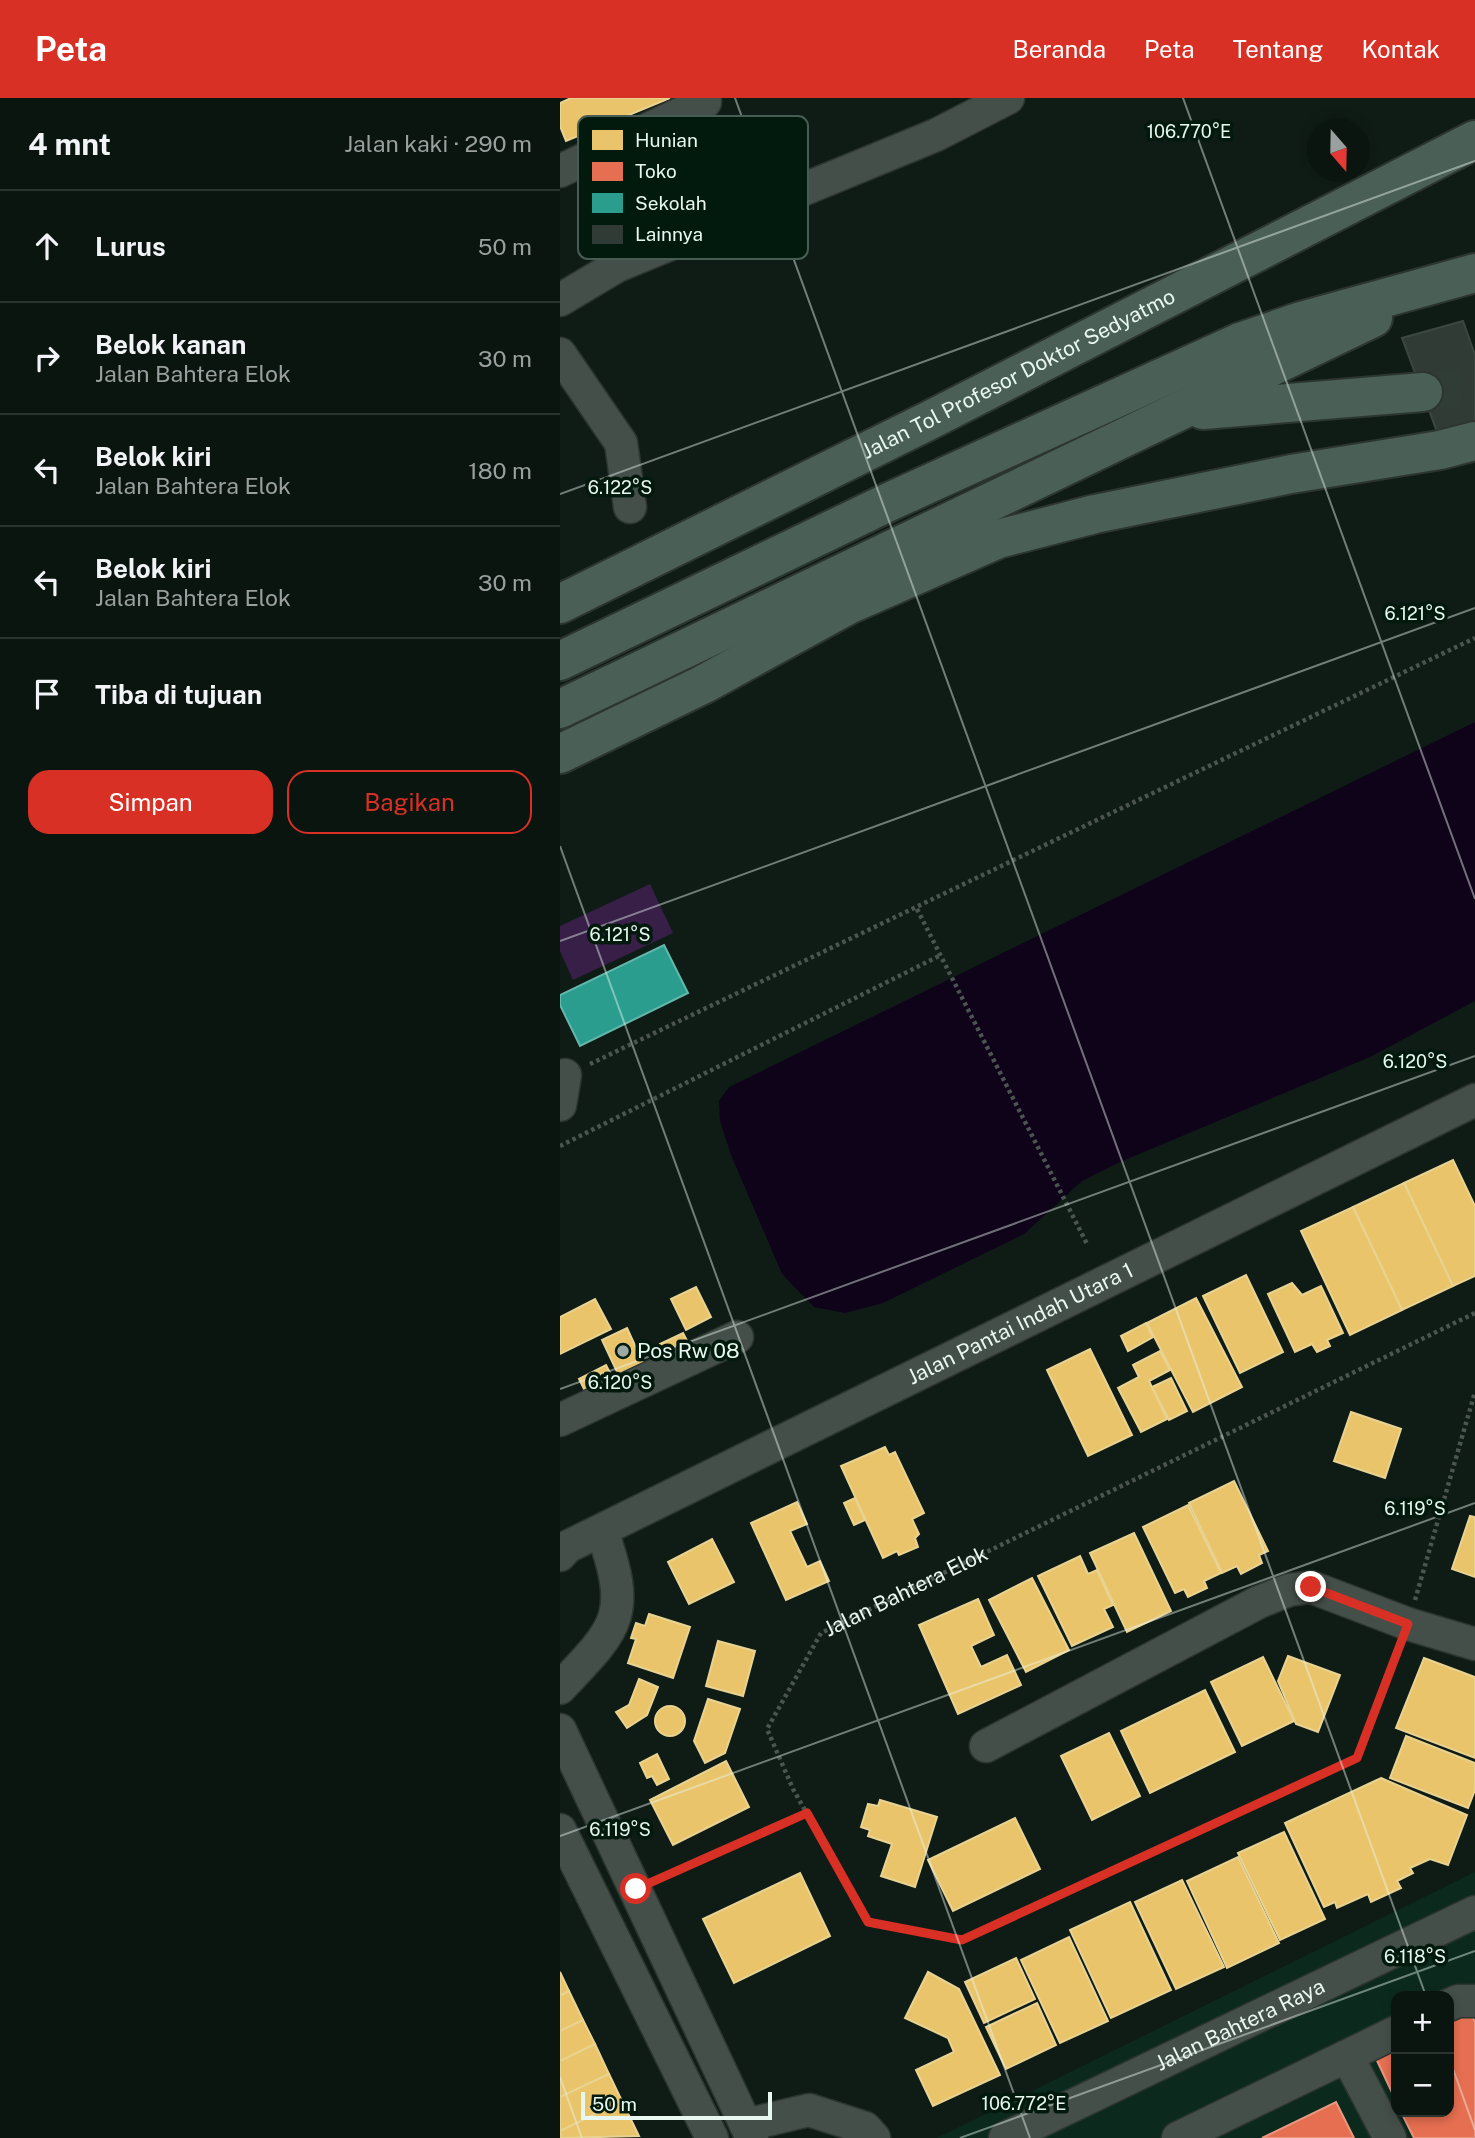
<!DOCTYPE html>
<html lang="id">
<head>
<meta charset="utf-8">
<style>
  body { margin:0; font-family:"Public Sans",sans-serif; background:#19221e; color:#f1f3f6 }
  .controls { position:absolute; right:21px; bottom:21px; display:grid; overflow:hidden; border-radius:14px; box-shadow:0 4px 10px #0003 }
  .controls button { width:63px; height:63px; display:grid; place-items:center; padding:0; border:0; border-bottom:2px solid #2b3430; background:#0b1510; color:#f1f3f6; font:35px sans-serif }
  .compass { position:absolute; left:747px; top:21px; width:63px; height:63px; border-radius:50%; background:#0b1510; box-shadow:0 4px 10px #0003; rotate:160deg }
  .scale { position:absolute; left:21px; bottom:18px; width:191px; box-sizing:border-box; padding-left:7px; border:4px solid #e8f7ef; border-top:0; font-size:19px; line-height:24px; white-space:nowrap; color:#e8f7ef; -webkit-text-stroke:5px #02190e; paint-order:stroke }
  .stop { position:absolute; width:21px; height:21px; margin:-16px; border:5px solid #d93025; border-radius:50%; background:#fff }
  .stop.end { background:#d93025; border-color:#fff; box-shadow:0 2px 7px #0008 }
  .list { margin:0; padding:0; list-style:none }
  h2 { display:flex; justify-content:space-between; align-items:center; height:91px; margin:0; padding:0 28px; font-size:30px }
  h2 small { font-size:23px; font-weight:400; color:#9a9f9f }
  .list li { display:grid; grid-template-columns:46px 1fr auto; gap:21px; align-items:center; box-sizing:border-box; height:112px; padding:0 28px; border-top:2px solid #2b3430 }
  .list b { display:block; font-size:26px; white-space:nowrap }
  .list p { margin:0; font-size:23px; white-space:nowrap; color:#9a9f9f }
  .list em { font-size:23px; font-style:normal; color:#9a9f9f }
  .actions { display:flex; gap:14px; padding:21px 28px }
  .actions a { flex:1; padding:16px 0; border:2px solid #d93025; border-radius:21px; text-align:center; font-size:24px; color:#d93025 }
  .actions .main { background:#d93025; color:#fff }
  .icon { flex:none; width:38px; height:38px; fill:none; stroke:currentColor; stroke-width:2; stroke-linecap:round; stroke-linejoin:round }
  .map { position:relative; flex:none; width:915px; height:2040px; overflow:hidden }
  header { display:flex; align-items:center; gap:42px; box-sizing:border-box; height:98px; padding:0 35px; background:#d93025; color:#fff }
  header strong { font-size:33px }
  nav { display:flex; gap:38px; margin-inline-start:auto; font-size:24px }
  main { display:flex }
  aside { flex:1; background:#0b1510 }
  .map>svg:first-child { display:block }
  .built { fill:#0b2a1d; fill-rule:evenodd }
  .green { fill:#381f47 }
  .water { fill:#0f031a }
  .homes { fill:#e9c46a; stroke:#e9d392; stroke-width:2 }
  .shops { fill:#e76f51; stroke:#e79880; stroke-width:2 }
  .schools { fill:#2a9d8f; stroke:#63b8ac; stroke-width:2 }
  .building { fill:#303b36; stroke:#3c4742; stroke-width:2 }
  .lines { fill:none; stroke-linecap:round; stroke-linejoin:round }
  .highway-tunnel { stroke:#303d37; stroke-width:38; stroke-dasharray:38 19; stroke-linecap:butt }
  .minor-casing { stroke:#2d3531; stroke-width:35 }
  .highway-casing { stroke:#2d3531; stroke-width:42 }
  .path { stroke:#4b5450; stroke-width:4.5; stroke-dasharray:3.5 3.5; stroke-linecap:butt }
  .minor { stroke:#454f4a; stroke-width:32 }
  .highway { stroke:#4a5f56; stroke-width:38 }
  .route { stroke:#d93025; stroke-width:9 }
  .ticks { fill:none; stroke:#e8f7ef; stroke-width:2; stroke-opacity:0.45 }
  .poi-dot { fill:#9caaa3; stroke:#02190e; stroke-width:2.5 }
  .labels { text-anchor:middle; stroke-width:7; stroke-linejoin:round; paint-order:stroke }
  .street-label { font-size:21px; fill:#e8f7ef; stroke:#02190e }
  .poi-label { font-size:21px; fill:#e8f7ef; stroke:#02190e; text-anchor:start }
  .key { fill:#02190e; stroke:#475c52; stroke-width:2 }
  .key-label { font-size:19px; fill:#e8f7ef }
  .ticks-label { font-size:18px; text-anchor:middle; fill:#e8f7ef; stroke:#02190e; stroke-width:7; stroke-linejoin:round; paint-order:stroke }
</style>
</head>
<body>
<header>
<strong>Peta</strong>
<nav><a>Beranda</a><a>Peta</a><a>Tentang</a><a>Kontak</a></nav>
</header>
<main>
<aside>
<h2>4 mnt<small>Jalan kaki · 290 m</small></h2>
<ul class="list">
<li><svg class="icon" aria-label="ahead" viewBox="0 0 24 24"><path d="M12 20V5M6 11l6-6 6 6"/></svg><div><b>Lurus</b></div><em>50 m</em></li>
<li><svg class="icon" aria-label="right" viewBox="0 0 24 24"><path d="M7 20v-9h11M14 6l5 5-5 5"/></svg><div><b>Belok kanan</b><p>Jalan Bahtera Elok</p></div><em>30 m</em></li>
<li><svg class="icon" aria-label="left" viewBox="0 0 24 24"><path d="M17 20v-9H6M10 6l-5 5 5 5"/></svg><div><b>Belok kiri</b><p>Jalan Bahtera Elok</p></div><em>180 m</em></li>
<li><svg class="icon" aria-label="left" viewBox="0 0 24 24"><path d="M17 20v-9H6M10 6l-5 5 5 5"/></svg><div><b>Belok kiri</b><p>Jalan Bahtera Elok</p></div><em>30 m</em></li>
<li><svg class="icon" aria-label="arrive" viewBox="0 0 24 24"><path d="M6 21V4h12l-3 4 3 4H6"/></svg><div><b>Tiba di tujuan</b></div></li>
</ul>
<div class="actions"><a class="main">Simpan</a><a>Bagikan</a></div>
</aside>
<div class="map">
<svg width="915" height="2040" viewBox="0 0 915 2040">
  <rect width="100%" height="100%" fill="#0f1c16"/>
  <!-- built -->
  <path class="built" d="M915,1774V2040H377ZM836,1898H889V2014H836Z"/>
  <!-- green -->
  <polygon class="green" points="90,786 113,835 13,882 0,853 0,828"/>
  <!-- water -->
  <polygon class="water" points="915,624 915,903 810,959 560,1064 522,1083 464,1136 323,1205 285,1215 254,1209 222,1176 171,1057 160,1023 159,1003 169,989"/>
  <!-- homes -->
  <g class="homes">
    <polygon points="11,0 110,0 6,43 0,28 0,5"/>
    <polygon points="893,1062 915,1108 915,1178 893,1188 844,1085"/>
    <polygon points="844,1085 893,1188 842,1212 793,1109"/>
    <polygon points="793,1109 842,1212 790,1237 741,1133"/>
    <polygon points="686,1177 723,1254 680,1275 643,1198"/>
    <polygon points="732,1185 742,1197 761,1188 783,1235 767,1242 770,1248 757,1254 752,1246 735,1254 708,1196"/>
    <polygon points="136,1189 151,1219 126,1232 111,1201"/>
    <polygon points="636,1200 682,1289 633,1314 587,1225"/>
    <polygon points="35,1201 51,1231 0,1256 0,1219"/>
    <polygon points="586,1225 593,1239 568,1253 561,1238"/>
    <polygon points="67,1230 83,1265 58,1276 42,1242"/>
    <polygon points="123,1235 134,1256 111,1267 100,1246"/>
    <polygon points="530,1251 572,1337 528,1358 487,1272"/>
    <polygon points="600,1253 610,1272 589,1283 607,1321 581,1334 558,1290 579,1279 573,1267"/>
    <polygon points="46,1267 55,1285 28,1299 19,1281"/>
    <polygon points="611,1280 627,1313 609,1322 592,1289"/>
    <polygon points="791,1314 841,1331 825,1380 774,1363"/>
    <polygon points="325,1349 329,1357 335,1354 364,1415 352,1421 359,1436 355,1440 358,1449 339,1457 337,1453 323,1460 281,1368"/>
    <polygon points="674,1383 708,1453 699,1457 702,1465 681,1476 677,1468 662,1475 629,1405"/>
    <polygon points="295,1400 305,1422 294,1427 284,1405"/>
    <polygon points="237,1404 247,1426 230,1433 247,1469 260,1463 269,1483 226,1502 191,1425"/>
    <polygon points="628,1407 661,1475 644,1483 647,1490 628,1499 624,1491 615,1495 583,1429"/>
    <polygon points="910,1418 915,1419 915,1479 892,1471"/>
    <polygon points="574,1435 611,1513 567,1534 530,1455"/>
    <polygon points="152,1441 174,1484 129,1506 108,1464"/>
    <polygon points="520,1458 528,1476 537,1472 553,1507 544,1511 553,1529 512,1548 478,1478"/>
    <polygon points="472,1480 509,1552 466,1574 429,1502"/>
    <polygon points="418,1501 434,1537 411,1548 421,1569 447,1557 461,1587 398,1616 359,1527"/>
    <polygon points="89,1516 130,1529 113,1580 68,1565 76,1541 71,1540 76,1525 85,1528"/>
    <polygon points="158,1543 195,1553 183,1598 146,1588"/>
    <polygon points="728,1558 780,1577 758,1634 736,1626 718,1583"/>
    <polygon points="703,1559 734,1623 682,1648 651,1584"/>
    <polygon points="864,1560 915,1579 915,1660 836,1630"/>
    <polygon points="79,1581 98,1589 87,1617 67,1630 56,1614 69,1607"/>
    <polygon points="645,1592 675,1654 590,1695 561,1633"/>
    <polygon points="148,1601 180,1611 165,1655 145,1665 134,1643"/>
    <circle cx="110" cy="1623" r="15"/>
    <polygon points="549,1635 580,1698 532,1722 501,1658"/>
    <polygon points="846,1638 915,1665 915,1692 908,1710 830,1680"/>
    <polygon points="97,1656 109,1681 97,1687 92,1678 87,1680 80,1665"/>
    <polygon points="166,1663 189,1709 113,1747 90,1702"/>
    <polygon points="821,1680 907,1717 888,1767 870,1761 850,1770 853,1775 837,1783 841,1790 811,1804 808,1796 777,1810 775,1804 764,1809 725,1725"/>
    <polygon points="320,1702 377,1719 355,1789 321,1778 332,1746 308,1738 310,1732 301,1729 308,1706 318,1708"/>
    <polygon points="455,1720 480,1771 393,1813 368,1762"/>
    <polygon points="724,1734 765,1821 720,1842 678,1755"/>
    <polygon points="678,1759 719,1845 667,1870 627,1783"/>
    <polygon points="240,1775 270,1838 174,1885 143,1821"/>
    <polygon points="622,1782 664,1869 616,1891 575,1804"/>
    <polygon points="570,1804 611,1892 551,1920 510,1832"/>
    <polygon points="509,1839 548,1923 500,1945 461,1862"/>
    <polygon points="456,1860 475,1901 424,1925 405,1884"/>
    <polygon points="0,1874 9,1893 0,1898"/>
    <polygon points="368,1874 399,1891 440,1977 373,2008 356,1972 394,1954 388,1940 345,1920"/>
    <polygon points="9,1893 23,1922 0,1933 0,1898"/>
    <polygon points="477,1905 496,1947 446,1971 426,1929"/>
    <polygon points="23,1922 35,1946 0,1963 0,1933"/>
    <polygon points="35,1946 49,1976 0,1999 0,1963"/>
    <polygon points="49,1976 62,2003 0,2033 0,1999"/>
    <polygon points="62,2003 79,2038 1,2040 0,2033"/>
  </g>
  <!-- shops -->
  <g class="shops">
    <polygon points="907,1907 915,1924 915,2040 854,2040 841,2014 889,2014 889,1915"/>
    <polygon points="836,1940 836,2003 812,1952"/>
    <polygon points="776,2004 794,2040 702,2040"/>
  </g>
  <!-- schools -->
  <polygon class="schools" points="104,847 128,895 20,948 0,907 0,897"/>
  <!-- building -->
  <polygon class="building" points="903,223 915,257 915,332 879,339 842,240"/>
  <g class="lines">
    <!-- highway-tunnel -->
    <polyline class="highway-tunnel" points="863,294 915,288"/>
    <defs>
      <g id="minor">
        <polyline points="0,73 145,4"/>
        <polyline points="0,202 57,168 376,37 448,0"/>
        <polyline points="0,256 61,345 70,409"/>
        <polyline points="0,1007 5,977"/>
        <polyline points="0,1322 177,1239"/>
        <path id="s2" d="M0,1457L7,1449L915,1002"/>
        <path d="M0,1590C58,1529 72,1518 42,1433"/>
        <polyline points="0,1632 192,2040"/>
        <polyline points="426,1648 699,1504 729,1492 751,1489 848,1526 915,1546"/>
        <polyline points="0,1732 152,2040"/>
        <polyline points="889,1907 898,1903 915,1903"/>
        <polyline points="787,1958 836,1934"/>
        <polyline points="186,2027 249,2012 305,2030 314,2040"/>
        <path id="s3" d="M445,2040L915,1814"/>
        <polyline points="618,2040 787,1958 830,2040"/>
      </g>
      <g id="highway">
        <polyline points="643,312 863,294"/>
        <path id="s4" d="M0,506L370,322L915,42"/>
        <polyline points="0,563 331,403 680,244 741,223 915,175"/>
        <polyline points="0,611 813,220"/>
        <polyline points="0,656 144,586 288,507 438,441 535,416 731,376 880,352 915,343"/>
      </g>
    </defs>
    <!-- minor casing -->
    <use href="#minor" class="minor-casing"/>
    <!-- highway casing -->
    <use href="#highway" class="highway-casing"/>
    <!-- path -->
    <g class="path">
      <polyline points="357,811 527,1146"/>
      <polyline points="30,966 915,540"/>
      <polyline points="0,1048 379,858"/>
      <polyline points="855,1502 915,1294"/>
      <path id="s1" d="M839,1550L797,1660L402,1842L308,1824L233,1691L207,1631L261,1535L915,1215"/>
      <polyline points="101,1780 247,1715"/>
    </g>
    <!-- minor -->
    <use href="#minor" class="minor"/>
    <!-- highway -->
    <use href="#highway" class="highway"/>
  </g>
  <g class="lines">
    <!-- route -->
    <polyline class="route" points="76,1791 247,1715 308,1824 402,1842 797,1660 848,1526 751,1489"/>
  </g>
  <!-- ticks -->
  <path class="ticks" d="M175,0L866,1898M623,0L915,801M0,396L915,63M0,748L470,2040M0,843L915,510M0,1291L915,958M0,1738L915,1405M889,1960L915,2032M0,1979L22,2040M400,2040L915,1853"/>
  <!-- markers -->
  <circle class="poi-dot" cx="63" cy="1253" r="7"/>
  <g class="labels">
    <!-- street labels -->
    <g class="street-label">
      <text dy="7" stroke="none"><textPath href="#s4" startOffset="513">Jalan Tol Profesor Doktor Sedyatmo</textPath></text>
      <text dy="7" stroke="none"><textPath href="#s2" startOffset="516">Jalan Pantai Indah Utara 1</textPath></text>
      <text dy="7" stroke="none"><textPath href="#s1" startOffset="1071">Jalan Bahtera Elok</textPath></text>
      <text dy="7" stroke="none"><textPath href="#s3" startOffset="261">Jalan Bahtera Raya</textPath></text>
    </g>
    <!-- poi labels -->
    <g class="poi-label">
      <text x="77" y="1260">Pos Rw 08</text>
    </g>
  </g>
  <!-- legend -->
  <rect x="18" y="18" width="230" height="143" rx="10" class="key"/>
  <rect x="32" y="32" width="31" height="20" fill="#e9c46a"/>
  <rect x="32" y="64" width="31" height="19" fill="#e76f51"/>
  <rect x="32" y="95" width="31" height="20" fill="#2a9d8f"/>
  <rect x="32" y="127" width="31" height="19" fill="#303b36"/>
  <g class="key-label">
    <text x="75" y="49">Hunian</text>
    <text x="75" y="80">Toko</text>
    <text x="75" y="112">Sekolah</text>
    <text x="75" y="143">Lainnya</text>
  </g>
  <g class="ticks-label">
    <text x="629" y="40">106.770°E</text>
    <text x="60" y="396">6.122°S</text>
    <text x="855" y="522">6.121°S</text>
    <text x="60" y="843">6.121°S</text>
    <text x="855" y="970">6.120°S</text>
    <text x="60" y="1291">6.120°S</text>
    <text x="855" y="1417">6.119°S</text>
    <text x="60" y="1738">6.119°S</text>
    <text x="855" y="1865">6.118°S</text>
    <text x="464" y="2012">106.772°E</text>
  </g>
</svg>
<div class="controls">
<button>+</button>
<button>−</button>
</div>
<svg class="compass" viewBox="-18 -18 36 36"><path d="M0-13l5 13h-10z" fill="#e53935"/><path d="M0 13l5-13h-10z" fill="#9a9f9f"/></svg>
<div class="scale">50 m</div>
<div class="stop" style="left:76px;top:1791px"></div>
<div class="stop end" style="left:751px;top:1489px"></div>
</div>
</main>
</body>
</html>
